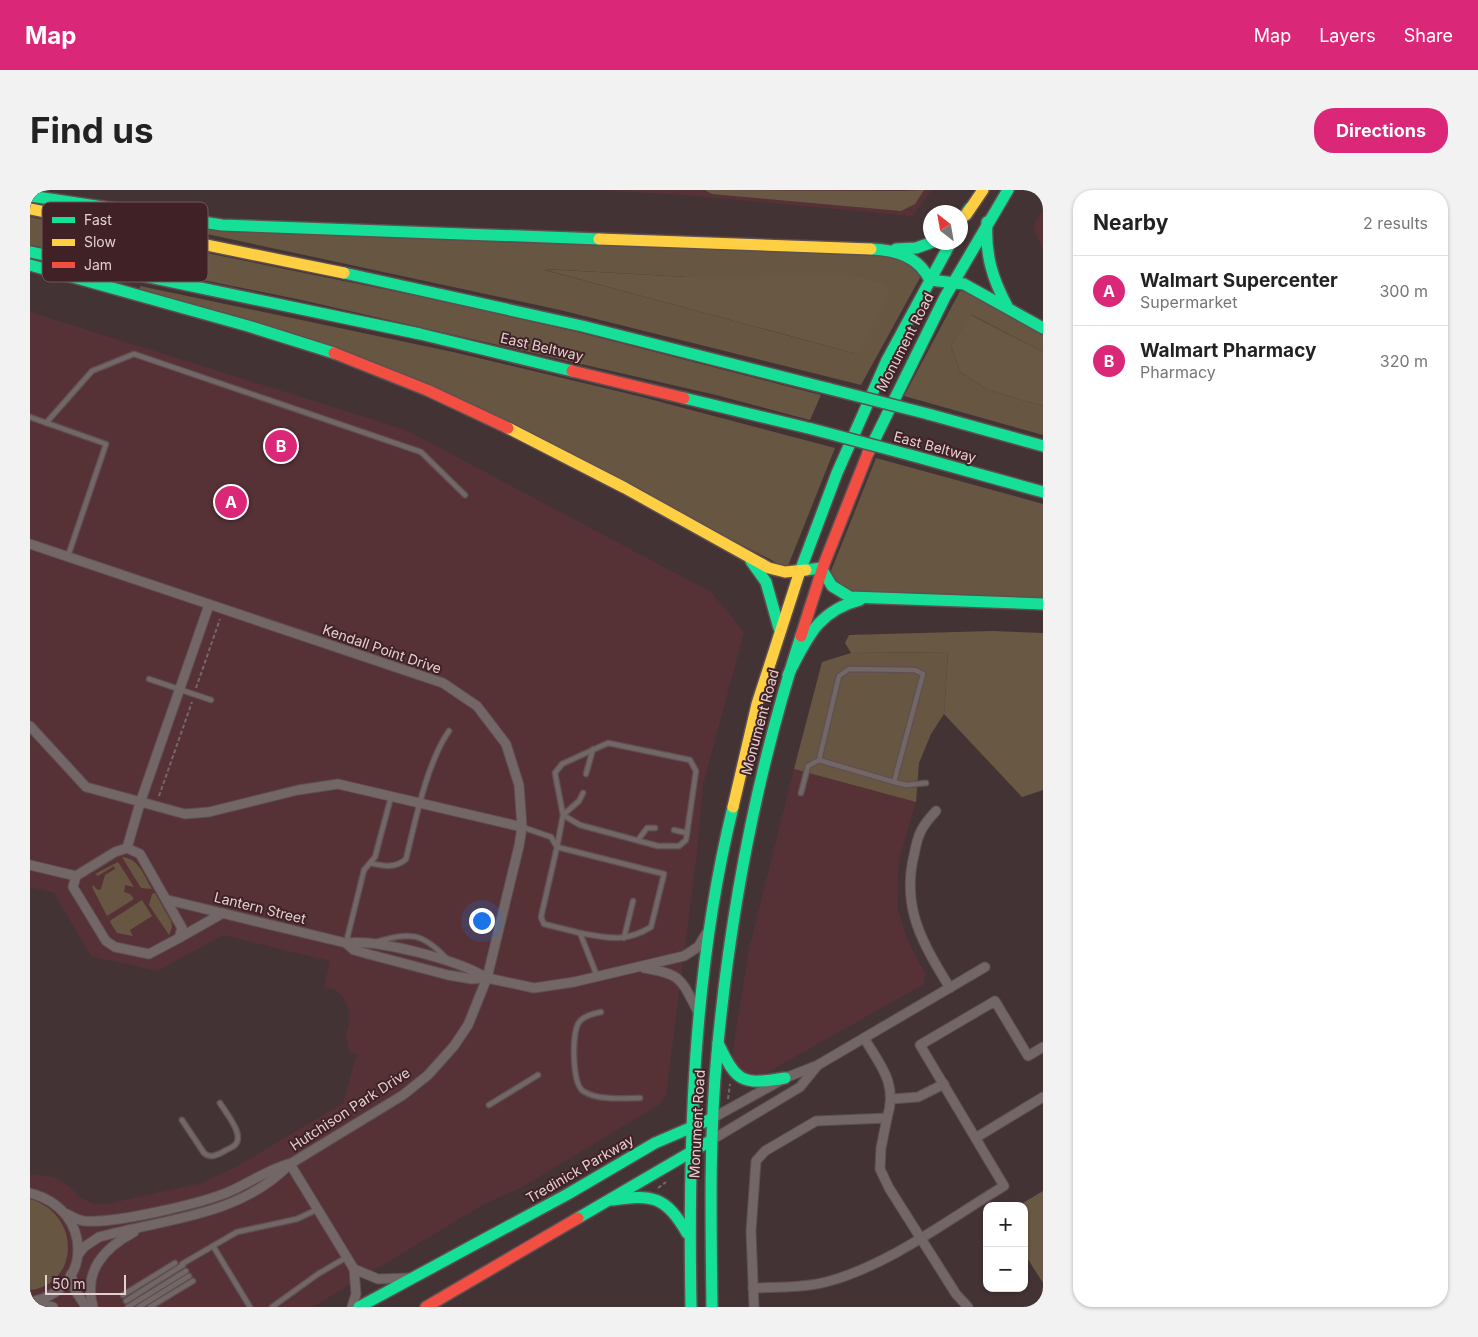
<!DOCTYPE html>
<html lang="en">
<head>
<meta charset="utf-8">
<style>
  body { margin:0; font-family:Inter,sans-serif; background:#f2f2f2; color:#222 }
  .controls { position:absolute; right:15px; bottom:15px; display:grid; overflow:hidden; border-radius:10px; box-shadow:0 1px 4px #0004 }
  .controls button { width:45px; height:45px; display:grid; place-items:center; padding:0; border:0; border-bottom:1px solid #e0e0e0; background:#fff; color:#222; font:25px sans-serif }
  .compass { position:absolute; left:893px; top:15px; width:45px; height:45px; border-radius:50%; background:#fff; box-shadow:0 1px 4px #0004; rotate:329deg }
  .scale { position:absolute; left:15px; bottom:12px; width:81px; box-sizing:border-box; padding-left:5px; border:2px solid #e4cfd1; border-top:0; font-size:14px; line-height:18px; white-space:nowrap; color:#e4cfd1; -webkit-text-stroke:4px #402226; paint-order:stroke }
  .you { position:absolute; left:451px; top:730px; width:18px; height:18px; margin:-12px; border:4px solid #fff; border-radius:50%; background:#1a73e8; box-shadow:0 0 0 8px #1a73e833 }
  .badge { display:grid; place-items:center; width:32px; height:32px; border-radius:50%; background:#db2777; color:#fff; font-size:16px; font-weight:700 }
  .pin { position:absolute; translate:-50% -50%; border:2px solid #fff; box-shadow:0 1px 5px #0006 }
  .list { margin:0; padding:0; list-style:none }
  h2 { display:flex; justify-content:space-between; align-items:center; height:65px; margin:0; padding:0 20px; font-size:21px }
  h2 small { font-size:16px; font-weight:400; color:#767676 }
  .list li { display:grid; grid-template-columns:32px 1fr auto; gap:15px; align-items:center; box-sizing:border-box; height:70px; padding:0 20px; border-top:1px solid #e0e0e0 }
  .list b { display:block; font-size:19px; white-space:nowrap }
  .list p { margin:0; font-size:16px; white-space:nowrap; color:#767676 }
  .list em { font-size:16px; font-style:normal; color:#767676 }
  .map { position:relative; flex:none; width:1013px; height:1117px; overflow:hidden; border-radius:20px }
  header { display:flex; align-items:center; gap:30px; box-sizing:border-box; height:70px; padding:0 25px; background:#db2777; color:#fff }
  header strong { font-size:24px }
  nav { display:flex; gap:28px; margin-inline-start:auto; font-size:18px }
  .intro { display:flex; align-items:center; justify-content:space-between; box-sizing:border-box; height:120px; padding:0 30px }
  h1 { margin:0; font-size:35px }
  .button { padding:12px 22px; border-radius:20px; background:#db2777; color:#fff; font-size:18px; font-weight:700 }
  main { display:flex; gap:30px; padding:0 30px }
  aside { flex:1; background:#fff; border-radius:20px; box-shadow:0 1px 4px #0004 }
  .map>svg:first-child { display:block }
  .built { fill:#563237 }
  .green { fill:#675642; fill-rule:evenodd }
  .forest { fill:#695944 }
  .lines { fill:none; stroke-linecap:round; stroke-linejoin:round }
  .lane-casing { stroke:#5e4f51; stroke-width:7 }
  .street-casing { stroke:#5e4f51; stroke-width:11 }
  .fast-casing { stroke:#5e4f51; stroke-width:14 }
  .slow-casing { stroke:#5e4f51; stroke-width:14 }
  .jam-casing { stroke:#5e4f51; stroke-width:14 }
  .path { stroke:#74686a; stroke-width:2; stroke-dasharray:4 2.5; stroke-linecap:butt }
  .lane { stroke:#736667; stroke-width:4.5 }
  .street { stroke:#736667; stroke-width:9 }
  .fast { stroke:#16e098; stroke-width:11 }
  .slow { stroke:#ffcf43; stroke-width:11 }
  .jam { stroke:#f24e42; stroke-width:11 }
  .fast-bridge-casing { stroke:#5e4f51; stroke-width:14; stroke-linecap:butt }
  .fast-bridge { stroke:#16e098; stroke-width:11 }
  .labels { text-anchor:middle; stroke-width:4; stroke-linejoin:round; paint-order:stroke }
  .street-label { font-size:14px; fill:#e4cfd1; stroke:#402226 }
  .key { fill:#402226; stroke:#715659; stroke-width:1 }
  .key-label { font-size:14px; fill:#e4cfd1 }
</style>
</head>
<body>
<header>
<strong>Map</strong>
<nav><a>Map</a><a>Layers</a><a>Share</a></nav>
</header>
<div class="intro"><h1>Find us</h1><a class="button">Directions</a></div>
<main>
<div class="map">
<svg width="1013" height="1117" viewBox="0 0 1013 1117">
  <rect width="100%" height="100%" fill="#443335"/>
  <!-- built -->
  <g class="built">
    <polygon points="567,0 902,0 882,26 654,5"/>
    <polygon points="1013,20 1013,61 1003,36"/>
    <polygon points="0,122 376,240 681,402 714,442 673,595 667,662 636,905 630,914 492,997 454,1014 283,1117 0,1117 0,984 24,987 39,996 51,1008 63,1014 77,1014 172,993 206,977 313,913 327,864 319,862 316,844 319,834 319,820 314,808 305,800 294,797 300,771 193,745 127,781 61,766 24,703 0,697"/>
    <polygon points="764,579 886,612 869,670 867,696 868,720 879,754 895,783 894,794 736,883 724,886 712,882 703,870 703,860 719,759"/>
  </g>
  <!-- green -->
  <g class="green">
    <polygon points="0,27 422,113 551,143 791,205 780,230 686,205 267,109 0,55"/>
    <path d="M165,37L866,66L892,84L831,195L530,120L163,41ZM515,79L657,87L827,164L515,80Z"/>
    <polygon points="110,96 423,162 608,206 805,258 758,376 753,376 451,222 110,101"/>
    <polygon points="930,101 938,102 1013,143 1013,162 942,125 921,156 930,182 958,200 1013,216 1013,245 874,206"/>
    <polygon points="846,268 1013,314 1013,410 830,403 806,395 801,381"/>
    <polygon points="918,462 914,524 901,544 889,573 886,612 764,579 792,472 821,463"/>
    <path d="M92,667C109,668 114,686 122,699L111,698Z"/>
    <polygon points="88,672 104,697 95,695 94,702 100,704 104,709 77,726 62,697 63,695 68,700 71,699 75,685 85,679 84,676 68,686 65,684"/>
    <polygon points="125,703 141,731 142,737 139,745 119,715 122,704"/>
    <polygon points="112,710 122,726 100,740 103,746 87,743 80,732 81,730"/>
    <path d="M0,1009C53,1025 48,1095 0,1100Z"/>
  </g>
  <!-- forest -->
  <g class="forest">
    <polygon points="675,0 871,1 894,0 885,14 871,21 682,4"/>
    <polygon points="512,79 657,87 815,85 854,93 859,103 827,164"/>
    <polygon points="941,125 1013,162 1013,216 958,200 930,182 921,156"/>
    <polygon points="963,441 1013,443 1013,600 992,607 914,524 918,462 821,463 815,453 819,445"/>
    <polygon points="1013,1001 1013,1093 994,1063 994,1016 988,1016"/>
  </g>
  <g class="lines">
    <defs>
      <g id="lane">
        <polyline points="0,227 76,254 38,366"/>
        <polyline points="16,233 62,181 104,164 391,262 435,305"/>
        <polyline points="119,489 181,510"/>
        <polyline points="789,570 864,592"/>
        <polyline points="556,584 563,559"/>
        <polyline points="771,603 778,576 789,570 809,486 819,479 885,480 893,484 864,592 876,595 896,593"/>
        <polyline points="492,637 521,647 527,657 511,727 514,734 550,743 567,786"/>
        <polyline points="644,640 657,643"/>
        <polyline points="608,650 617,638 625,638"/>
        <path d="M340,673C353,676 365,679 376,669C385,632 397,572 419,541"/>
        <path d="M550,743C578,748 595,753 621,737L634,684L527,657L533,625L525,583L532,574L578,553L660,570L666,581L656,650L649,656H628L550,635L533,625L549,611L553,603"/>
        <polyline points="594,748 603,711"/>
        <path d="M346,752C380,742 392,742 417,769"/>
        <polyline points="316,753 334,680 345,667 361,607"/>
        <path d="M571,822C563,824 552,826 548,834C542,846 542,893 553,901C568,911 593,908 610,908"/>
        <polyline points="459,915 508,885"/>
        <path d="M152,930L174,963C180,968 184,966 191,963C195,960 202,958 205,955C215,945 196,923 190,913"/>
        <polyline points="183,1056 220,1117"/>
        <polyline points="152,1074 207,1042 267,1029 288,1019"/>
        <polyline points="93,1105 145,1073"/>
        <polyline points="96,1111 153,1075"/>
        <polyline points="98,1117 156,1081"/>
        <polyline points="109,1117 159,1086"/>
        <polyline points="120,1117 163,1091"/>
        <polyline points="242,1117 288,1084 317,1067"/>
      </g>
      <g id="street">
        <path d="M0,354L413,493L447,516L476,554L489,595L492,637L489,656L457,788L438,835L424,856L398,885L373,905L260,974C208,1027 137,1028 69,1047L54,1057L48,1065"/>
        <polyline points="0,536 56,597 155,624 179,622 268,600 308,594 492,637"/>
        <path d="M906,621C891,637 888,644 884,665C871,718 893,754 920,798"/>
        <polygon points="97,658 110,664 152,738 149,748 119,764 85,757 76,751 43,697 46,686 85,662"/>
        <polyline points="97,658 110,613 179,415"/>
        <polyline points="0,675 46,686"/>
        <path d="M138,710L316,753C349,749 428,770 457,788"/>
        <polyline points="149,748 193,723"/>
        <polyline points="316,753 324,760 338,764 418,785 442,789 457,788 504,798 544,792 654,766 668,757 677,742"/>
        <path d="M614,778C652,784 651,789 668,822"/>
        <path d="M834,848C851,876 868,894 857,928"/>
        <polyline points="862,909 888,907 914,894"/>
        <polyline points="681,929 755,888 788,875 955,777"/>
        <polyline points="947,947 1013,907"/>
        <polyline points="680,951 770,897 787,876"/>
        <polyline points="260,974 324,1079 326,1104 322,1117"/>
        <path d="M0,1003C64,1019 64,1101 0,1112"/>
        <path d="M37,1024C43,1027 47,1030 54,1031C84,1034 175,1013 203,1000C222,991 238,980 258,974"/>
        <polyline points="324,1079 348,1089 379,1088"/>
        <polyline points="41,1084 45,1100 56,1117"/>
        <path d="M723,1098C747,1097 773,1098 796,1092C858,1076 919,1029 974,996L890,855L965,811L998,866L1013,857"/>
        <polyline points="4,1112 23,1117"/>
        <path d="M63,1117C53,1081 74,1058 104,1042"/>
        <polyline points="724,1117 721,1041 726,971 735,961 786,931 857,928 851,958 850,979 859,998 926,1104 938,1117"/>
      </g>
      <g id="fast">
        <polyline points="0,6 192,35 569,49"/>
        <polyline points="931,30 940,18"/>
        <path d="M957,32C955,64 962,88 977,116"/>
        <path d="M841,59C866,60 888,66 900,90L934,94L1013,138"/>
        <polyline points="866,59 886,58 903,52"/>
        <polyline points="0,62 390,144 542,181"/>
        <polyline points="0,75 218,136 304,163"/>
        <polyline points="314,83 552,136 800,199"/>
        <polyline points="654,208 782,239"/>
        <polyline points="898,224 1013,256"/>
        <polyline points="838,263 915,107 978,0"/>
        <polyline points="880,265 1013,302"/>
        <polyline points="721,371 736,392 749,438"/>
        <polyline points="776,380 791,378 802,396 820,407 1013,414"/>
        <polyline points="769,384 807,283 857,170 921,52"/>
        <path d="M758,485C777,449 787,421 830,410"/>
        <path d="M688,853C707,893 712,895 755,888"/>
        <path d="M582,1010C622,1004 636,1006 657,1043"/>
        <polyline points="548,1028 680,951"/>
        <polyline points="329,1117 538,1004 625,953 681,929"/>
        <path d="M661,1117C658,950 663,780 703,617"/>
        <path d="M682,1117C681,1033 679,948 687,864C700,722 727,581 771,446"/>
      </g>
      <g id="slow">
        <polyline points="0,19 314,83"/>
        <polyline points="936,25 953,0"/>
        <polyline points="569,49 841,59"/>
        <polyline points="478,238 595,298 739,378 755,382 776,380"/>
        <polyline points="703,617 727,514 769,384"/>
      </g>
      <g id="jam">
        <polyline points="304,163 397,200 478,238"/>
        <polyline points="542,181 654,208"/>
        <polyline points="771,446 794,374 838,263"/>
        <polyline points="396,1117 548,1028"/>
      </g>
    </defs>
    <!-- lane casing -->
    <use href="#lane" class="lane-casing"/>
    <!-- street casing -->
    <use href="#street" class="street-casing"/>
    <!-- fast casing -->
    <use href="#fast" class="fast-casing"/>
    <!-- slow casing -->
    <use href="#slow" class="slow-casing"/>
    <!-- jam casing -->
    <use href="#jam" class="jam-casing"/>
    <!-- path -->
    <g class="path">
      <polyline points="166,498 190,429"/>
      <polyline points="129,606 162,512"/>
      <polyline points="698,909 700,894"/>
      <polyline points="628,998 636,992"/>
    </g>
    <!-- lane -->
    <use href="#lane" class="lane"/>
    <!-- street -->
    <use href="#street" class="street"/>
    <!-- fast -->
    <use href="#fast" class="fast"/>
    <!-- slow -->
    <use href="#slow" class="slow"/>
    <!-- jam -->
    <use href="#jam" class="jam"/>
    <defs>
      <g id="fast-bridge">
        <polyline points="800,199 898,224"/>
        <polyline points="782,239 880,265"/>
      </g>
    </defs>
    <!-- fast-bridge casing -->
    <use href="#fast-bridge" class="fast-bridge-casing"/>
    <!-- fast-bridge -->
    <use href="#fast-bridge" class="fast-bridge"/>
  </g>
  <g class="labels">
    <!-- street labels -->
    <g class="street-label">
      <text transform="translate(875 152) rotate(-63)" y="5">Monument Road</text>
      <text transform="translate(512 157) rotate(13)" y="5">East Beltway</text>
      <text transform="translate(905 257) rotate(15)" y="5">East Beltway</text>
      <text transform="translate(352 459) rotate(19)" y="5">Kendall Point Drive</text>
      <text transform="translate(730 532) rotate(-75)" y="5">Monument Road</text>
      <text transform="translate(230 718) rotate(14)" y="5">Lantern Street</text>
      <text transform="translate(320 919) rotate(-33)" y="5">Hutchison Park Drive</text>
      <text transform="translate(667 934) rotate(-87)" y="5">Monument Road</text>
      <text transform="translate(550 979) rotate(-30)" y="5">Tredinick Parkway</text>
    </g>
  </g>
  <!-- legend -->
  <rect x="12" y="12" width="166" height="80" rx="8" class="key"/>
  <rect x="22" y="27" width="23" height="6" fill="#16e098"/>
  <rect x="22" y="49" width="23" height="7" fill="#ffcf43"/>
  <rect x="22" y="72" width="23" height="6" fill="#f24e42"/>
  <g class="key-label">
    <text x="54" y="35">Fast</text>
    <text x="54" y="57">Slow</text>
    <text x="54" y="80">Jam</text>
  </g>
</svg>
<div class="controls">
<button>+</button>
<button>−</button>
</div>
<svg class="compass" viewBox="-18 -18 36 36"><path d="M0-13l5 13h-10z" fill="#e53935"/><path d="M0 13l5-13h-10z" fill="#767676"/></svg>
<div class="scale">50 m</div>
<div class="you"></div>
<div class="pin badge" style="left:201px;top:312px">A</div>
<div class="pin badge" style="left:251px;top:256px">B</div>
</div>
<aside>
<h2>Nearby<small>2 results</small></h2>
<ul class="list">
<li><span class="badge">A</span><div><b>Walmart Supercenter</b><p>Supermarket</p></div><em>300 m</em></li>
<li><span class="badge">B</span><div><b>Walmart Pharmacy</b><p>Pharmacy</p></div><em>320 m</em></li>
</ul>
</aside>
</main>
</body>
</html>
